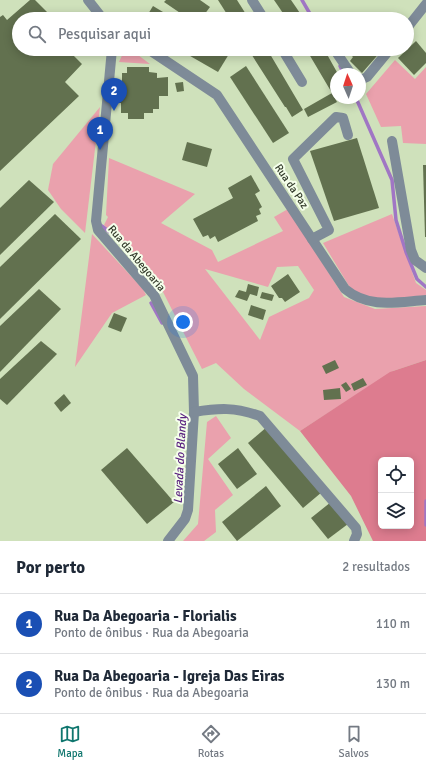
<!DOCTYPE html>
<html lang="pt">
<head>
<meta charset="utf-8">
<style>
  body { margin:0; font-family:Signika,sans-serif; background:#f2f2f3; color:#1f2937 }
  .controls { position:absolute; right:12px; bottom:12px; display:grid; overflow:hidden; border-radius:6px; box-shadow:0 2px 10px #0003 }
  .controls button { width:36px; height:36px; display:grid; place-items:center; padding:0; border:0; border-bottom:1px solid #e0e1e3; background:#fff; color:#1f2937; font:20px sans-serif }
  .compass { position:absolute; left:330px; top:68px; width:36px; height:36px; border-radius:50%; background:#fff; box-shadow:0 2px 10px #0003; rotate:357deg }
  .you { position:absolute; left:183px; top:322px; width:14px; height:14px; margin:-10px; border:3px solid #fff; border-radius:50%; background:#1a73e8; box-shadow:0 0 0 6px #1a73e833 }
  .badge { display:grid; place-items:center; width:26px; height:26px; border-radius:50%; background:#0f766e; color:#fff; font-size:13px; font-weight:700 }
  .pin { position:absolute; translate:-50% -33px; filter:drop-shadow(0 1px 2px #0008) }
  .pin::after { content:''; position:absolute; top:21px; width:14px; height:12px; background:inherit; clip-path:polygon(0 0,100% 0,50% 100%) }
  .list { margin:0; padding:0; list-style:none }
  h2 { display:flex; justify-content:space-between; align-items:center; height:52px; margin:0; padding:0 16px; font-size:17px }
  h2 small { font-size:13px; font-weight:400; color:#747a83 }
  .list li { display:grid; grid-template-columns:26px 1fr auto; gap:12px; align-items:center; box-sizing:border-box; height:60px; padding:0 16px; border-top:1px solid #e0e1e3 }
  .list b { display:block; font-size:15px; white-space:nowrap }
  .list p { margin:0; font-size:13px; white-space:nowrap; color:#747a83 }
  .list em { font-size:13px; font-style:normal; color:#747a83 }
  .icon { flex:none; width:22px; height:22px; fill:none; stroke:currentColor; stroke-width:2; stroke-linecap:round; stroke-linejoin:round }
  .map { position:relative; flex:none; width:426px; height:541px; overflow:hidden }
  .search { position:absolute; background:#fff; box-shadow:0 2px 10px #0003; left:12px; right:12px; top:12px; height:44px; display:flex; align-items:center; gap:10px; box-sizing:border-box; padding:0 14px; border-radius:22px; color:#747a83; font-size:15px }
  .sheet { height:172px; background:#fff }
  nav { display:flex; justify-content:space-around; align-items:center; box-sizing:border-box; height:56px; border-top:1px solid #e0e1e3; background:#fff; font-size:11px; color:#747a83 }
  nav a { display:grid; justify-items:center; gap:2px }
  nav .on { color:#0f766e }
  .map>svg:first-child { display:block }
  .green { fill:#eaa1ad; fill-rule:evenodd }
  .forest { fill:#dd7c8f; fill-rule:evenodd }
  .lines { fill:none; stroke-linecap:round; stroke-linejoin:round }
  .stream { stroke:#a076c4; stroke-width:3.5 }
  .building { fill:#62714f }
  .minor { stroke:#7e8b98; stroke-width:10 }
  .labels { text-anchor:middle; stroke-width:4; stroke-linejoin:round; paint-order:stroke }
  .street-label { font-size:11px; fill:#323a2a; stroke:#f5ffeb }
  .water-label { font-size:12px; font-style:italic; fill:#5b2381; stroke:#f5ffeb }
</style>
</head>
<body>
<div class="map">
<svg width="426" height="541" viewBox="0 0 426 541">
  <rect width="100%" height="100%" fill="#cfe1bb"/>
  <!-- green -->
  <g class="green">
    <polygon points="125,49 130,49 150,64 119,62"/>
    <polygon points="395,60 415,79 426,67 426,144 403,143 401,126 381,127 366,94"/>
    <polygon points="100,107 85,233 61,209 48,190 53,164"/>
    <path d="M109,158L195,194L161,223L212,250L218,262L283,231L274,217L288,209L344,297L375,309L426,306V360L393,371L300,431L244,389L216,363L202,369L162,290L104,225L108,217L106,215ZM298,266L314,290L309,298L269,317L260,340L205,269L268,287L277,267Z"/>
    <polygon points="392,214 416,283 426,290 426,299 372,302 352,291 323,243"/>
    <polygon points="92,234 143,289 146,295 112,313 75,367"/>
    <polygon points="216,416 231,438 208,459 233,495 215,510 216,532 204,541 183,541 198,524 207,422"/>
  </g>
  <!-- forest -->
  <path class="forest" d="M426,360V541H373L351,496L300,431L390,372ZM381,460H411V526H381Z"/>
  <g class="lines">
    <!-- stream -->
    <g class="stream">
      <polyline points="302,0 313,19"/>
      <polyline points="340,66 344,74"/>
      <polyline points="356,98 392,180 396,220 406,252 417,279 426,287"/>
      <polyline points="99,224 111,233"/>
      <polyline points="151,303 162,323"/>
      <polyline points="426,501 426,525"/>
    </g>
  </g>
  <!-- building -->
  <g class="building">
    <polygon points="30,0 35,0 54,19 19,19 19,49 67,49 82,64 65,82 79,96 0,171 0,17 3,15 7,20"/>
    <polygon points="166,0 200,0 210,7 201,19 189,19 164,2"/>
    <polygon points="218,0 237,0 249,19 230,19"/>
    <polygon points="274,0 291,0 304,19 287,19"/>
    <polygon points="153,6 163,12 174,19 145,19"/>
    <polygon points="391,13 397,19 385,19"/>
    <polygon points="416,41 426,53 426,63 414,75 398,58"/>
    <polygon points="178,49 220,49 229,54 218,72"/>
    <polygon points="248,49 267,49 303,110 292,117 286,107 285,107"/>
    <polygon points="306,49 324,49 338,74 336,74 336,93 333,95 337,102 308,117 304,109 332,93"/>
    <polygon points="345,49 383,49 362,73 350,61 353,57"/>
    <polygon points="246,66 289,133 273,143 230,77"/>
    <polygon points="127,67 149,67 149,72 157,73 157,78 168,77 168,96 159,96 159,109 153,109 153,113 144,113 144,119 128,119 128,113 121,113 121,103 116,103 116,84 122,84 122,73 127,73"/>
    <polygon points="183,82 184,91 177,92 175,83"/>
    <polygon points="357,138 379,208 334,221 310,151"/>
    <polygon points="187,142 212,149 207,167 182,160"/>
    <polygon points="423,165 426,165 426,237 425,237"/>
    <polygon points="251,175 260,191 255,194 262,207 259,209 261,214 256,216 258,221 218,242 215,236 210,239 208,235 203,237 193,219 233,198 228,188"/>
    <polygon points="29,180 54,202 0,255 0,208"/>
    <polygon points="55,214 81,239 0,319 0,267"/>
    <polygon points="288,274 300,292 285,302 282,298 279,298 271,286"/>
    <polygon points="248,284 259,287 257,296 250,294 247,301 235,297 239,290 246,292"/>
    <polygon points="39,289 61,309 0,372 0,326"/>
    <polygon points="262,292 274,295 272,301 260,298"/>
    <polygon points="251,305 266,310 263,320 248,315"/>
    <polygon points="114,313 127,318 121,332 108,327"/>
    <polygon points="41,341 57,354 7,405 0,399 0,379"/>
    <polygon points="335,360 339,368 326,374 322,366"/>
    <polygon points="363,378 367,385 354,391 351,384"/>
    <polygon points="346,382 351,389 346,392 341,385"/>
    <polygon points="340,388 341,399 324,400 323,390"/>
    <polygon points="64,394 71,403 61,412 54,403"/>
    <polygon points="268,426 322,492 303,508 248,443"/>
    <polygon points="127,448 174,502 147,524 101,470"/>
    <polygon points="238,448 257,474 237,489 218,464"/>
    <polygon points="266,486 281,506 237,541 222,522"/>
    <polygon points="331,502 348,524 328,539 311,518"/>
  </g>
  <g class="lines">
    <!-- minor -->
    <g class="minor">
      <polyline points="88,0 103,19"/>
      <polyline points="252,0 264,19"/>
      <polyline points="407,28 426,4"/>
      <polyline points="112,49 96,221 98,230 154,295 193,376 194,412 188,510 185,519 168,541"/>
      <path d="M148,49L217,95L345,289C369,309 397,302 426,300"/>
      <polyline points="282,49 302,82"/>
      <polyline points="334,49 351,74"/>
      <polyline points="360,80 367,77 390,49"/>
      <polyline points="392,141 411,250 415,260 426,268"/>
      <polyline points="312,239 329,230 293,159 336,117 343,118 348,135"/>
      <path d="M194,412C219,408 235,407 260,416L356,528L357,534L354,541"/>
    </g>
  </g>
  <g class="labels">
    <!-- street labels -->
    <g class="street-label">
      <text transform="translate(292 186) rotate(56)" y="4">Rua da Paz</text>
      <text transform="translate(137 258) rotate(50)" y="4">Rua da Abegoaria</text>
    </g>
    <!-- water labels -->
    <g class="water-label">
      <text transform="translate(180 459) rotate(-87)" y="4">Levada do Blandy</text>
    </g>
  </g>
</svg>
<div class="controls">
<button><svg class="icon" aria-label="locate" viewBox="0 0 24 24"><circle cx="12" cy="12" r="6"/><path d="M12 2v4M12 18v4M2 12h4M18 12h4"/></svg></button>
<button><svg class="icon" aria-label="layers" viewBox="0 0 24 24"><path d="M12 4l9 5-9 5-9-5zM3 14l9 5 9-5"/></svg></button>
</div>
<svg class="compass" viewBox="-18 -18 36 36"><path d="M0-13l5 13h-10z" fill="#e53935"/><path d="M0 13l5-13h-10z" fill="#747a83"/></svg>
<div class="you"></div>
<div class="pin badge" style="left:100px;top:150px;background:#1a4fb4">1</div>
<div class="pin badge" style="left:114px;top:111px;background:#1a4fb4">2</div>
<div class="search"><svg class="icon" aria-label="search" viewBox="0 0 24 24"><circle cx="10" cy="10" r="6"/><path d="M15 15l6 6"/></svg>Pesquisar aqui</div>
</div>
<section class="sheet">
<h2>Por perto<small>2 resultados</small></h2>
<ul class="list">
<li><span class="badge" style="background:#1a4fb4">1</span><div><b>Rua Da Abegoaria - Florialis</b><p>Ponto de ônibus · Rua da Abegoaria</p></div><em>110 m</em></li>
<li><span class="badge" style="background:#1a4fb4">2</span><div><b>Rua Da Abegoaria - Igreja Das Eiras</b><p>Ponto de ônibus · Rua da Abegoaria</p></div><em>130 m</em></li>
</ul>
</section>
<nav>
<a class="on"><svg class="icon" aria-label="map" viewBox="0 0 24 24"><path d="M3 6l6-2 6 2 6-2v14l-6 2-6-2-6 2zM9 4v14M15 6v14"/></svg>Mapa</a>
<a><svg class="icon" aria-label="directions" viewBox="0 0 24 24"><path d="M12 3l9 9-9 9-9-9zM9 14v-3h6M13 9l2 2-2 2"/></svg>Rotas</a>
<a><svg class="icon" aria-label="saved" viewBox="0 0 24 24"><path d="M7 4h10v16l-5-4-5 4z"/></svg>Salvos</a>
</nav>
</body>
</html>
